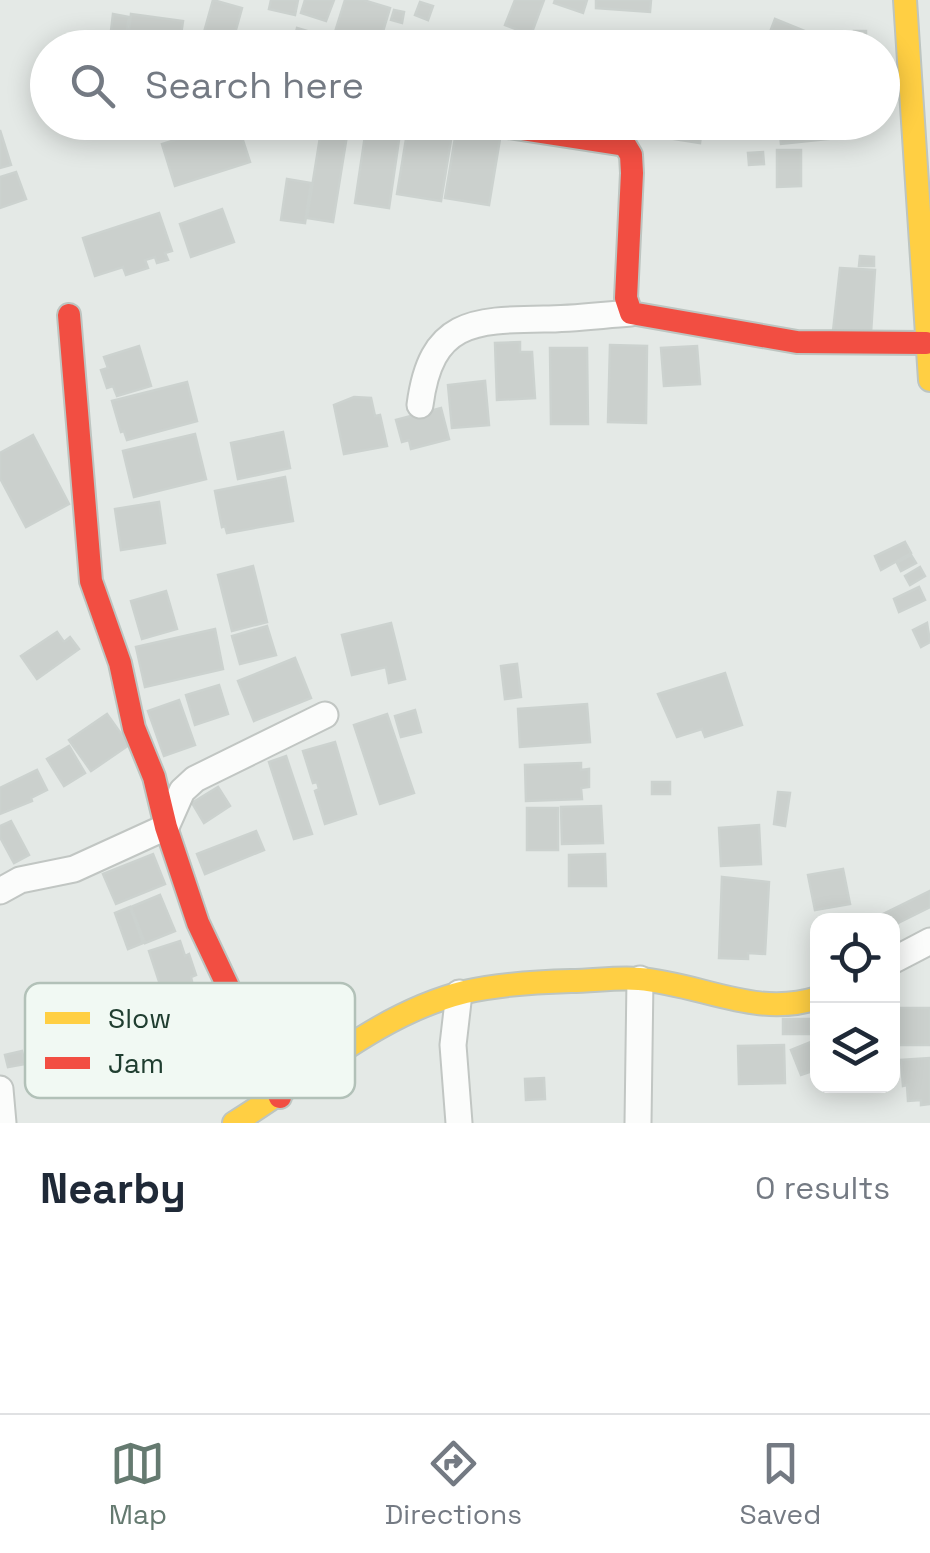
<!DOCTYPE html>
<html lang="en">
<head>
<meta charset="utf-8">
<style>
  body { margin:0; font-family:"Space Grotesk",sans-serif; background:#f2f2f3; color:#1f2937 }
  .controls { position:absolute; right:30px; bottom:30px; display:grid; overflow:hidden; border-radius:20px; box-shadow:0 5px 25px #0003 }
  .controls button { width:90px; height:90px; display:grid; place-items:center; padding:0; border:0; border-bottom:2px solid #e0e1e3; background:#fff; color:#1f2937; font:50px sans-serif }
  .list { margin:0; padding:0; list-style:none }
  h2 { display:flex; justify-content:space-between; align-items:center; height:130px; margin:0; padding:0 40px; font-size:42px }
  h2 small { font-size:32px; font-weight:400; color:#747a83 }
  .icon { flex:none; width:55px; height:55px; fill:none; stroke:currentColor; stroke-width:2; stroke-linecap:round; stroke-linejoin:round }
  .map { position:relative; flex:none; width:930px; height:1123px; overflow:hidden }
  .search { position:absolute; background:#fff; box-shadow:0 5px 25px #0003; left:30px; right:30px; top:30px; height:110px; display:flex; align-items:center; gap:25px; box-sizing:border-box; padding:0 35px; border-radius:55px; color:#747a83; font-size:38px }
  .sheet { height:290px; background:#fff }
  nav { display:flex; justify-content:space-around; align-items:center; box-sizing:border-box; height:140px; border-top:2px solid #e0e1e3; background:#fff; font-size:28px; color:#747a83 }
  nav a { display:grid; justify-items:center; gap:5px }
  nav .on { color:#657a70 }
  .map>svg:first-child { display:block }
  .building { fill:#cbd0cd; stroke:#ccd2cf; stroke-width:2.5 }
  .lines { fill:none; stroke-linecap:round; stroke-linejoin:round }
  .street-casing { stroke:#c1c6c3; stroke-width:29 }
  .slow-casing { stroke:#bdc5c1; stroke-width:26 }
  .jam-casing { stroke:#bdc5c1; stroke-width:26 }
  .street { stroke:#fbfcfb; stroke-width:25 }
  .slow { stroke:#ffcf43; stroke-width:22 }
  .jam { stroke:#f24e42; stroke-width:22 }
  .key { fill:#f1f9f3; stroke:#b2c1b8; stroke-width:2.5 }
  .key-label { font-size:28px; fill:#203e30 }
</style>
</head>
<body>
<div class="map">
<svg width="930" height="1123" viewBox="0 0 930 1123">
  <rect width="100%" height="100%" fill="#e4e9e6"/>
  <!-- building -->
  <g class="building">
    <polygon points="213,0 242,8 232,44 203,36"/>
    <polygon points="271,0 298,0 295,15 269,9"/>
    <polygon points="305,0 334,0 326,21 301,13"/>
    <polygon points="345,0 363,0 390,8 378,48 330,48"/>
    <polygon points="515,0 544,0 531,35 505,25"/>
    <polygon points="555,0 587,0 583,13 554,3"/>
    <polygon points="596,0 651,0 650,12 596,8"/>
    <polygon points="420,2 433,6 428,20 415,15"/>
    <polygon points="394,10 404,12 402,23 391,20"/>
    <polygon points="113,14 129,17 124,48 109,48"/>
    <polygon points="131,14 183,21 179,48 127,48"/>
    <polygon points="775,19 807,32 801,48 764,48"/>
    <polygon points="297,28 321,35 318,48 292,48"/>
    <polygon points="854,31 866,31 866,44 873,44 873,48 854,48"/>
    <polygon points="232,122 237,122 250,162 175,186 162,144"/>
    <polygon points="664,122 703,122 700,143 661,137"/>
    <polygon points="805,122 847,122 848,137 781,144 779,125"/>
    <polygon points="322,125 348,129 333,222 307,218"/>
    <polygon points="366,129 400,133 389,208 355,203"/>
    <polygon points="0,130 11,165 0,168"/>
    <polygon points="456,132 500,139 489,205 445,198"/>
    <polygon points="407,133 451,140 441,201 397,194"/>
    <polygon points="777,150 801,150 801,186 777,187"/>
    <polygon points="763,152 764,164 749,165 748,153"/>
    <polygon points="16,172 26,199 0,208 0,177"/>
    <polygon points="287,179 311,183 305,223 281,220"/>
    <polygon points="222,209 234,242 191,257 180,224"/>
    <polygon points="159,213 172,251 165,253 168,260 157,263 155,257 145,260 148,268 126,275 123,267 95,276 83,238"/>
    <polygon points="860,256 874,257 874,266 859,266"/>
    <polygon points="840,268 875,270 871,333 833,331"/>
    <polygon points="520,342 520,352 532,352 535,398 497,400 495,343"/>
    <polygon points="610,345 647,346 646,423 608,422"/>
    <polygon points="139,346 151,386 117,396 113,386 107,388 101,370 108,368 104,357"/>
    <polygon points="697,346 700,384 664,386 661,348"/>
    <polygon points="550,348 587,348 588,424 551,424"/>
    <polygon points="485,381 489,425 452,428 448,385"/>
    <polygon points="187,382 197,421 127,440 124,431 121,432 112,401"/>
    <polygon points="354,397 371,398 375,416 380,415 387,446 344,454 334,405"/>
    <polygon points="441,408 449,439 411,449 409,440 402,442 396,420"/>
    <polygon points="283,432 290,468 238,479 231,443"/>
    <polygon points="195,434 206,479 134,497 123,451"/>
    <polygon points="33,435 69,504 26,527 0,478 0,453"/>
    <polygon points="285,477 293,521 227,533 225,526 222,527 215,491"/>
    <polygon points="159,502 165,543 121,550 115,509"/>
    <polygon points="905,542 911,553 881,570 875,556"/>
    <polygon points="911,555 916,563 901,571 897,563"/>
    <polygon points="253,566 267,622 232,631 218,575"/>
    <polygon points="920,567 925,576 910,585 905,576"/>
    <polygon points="919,587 925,600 899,612 894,599"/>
    <polygon points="166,591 177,629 142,639 131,601"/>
    <polygon points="391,623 405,679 389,683 386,667 352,675 342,635"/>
    <polygon points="927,623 930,642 921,647 913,630"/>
    <polygon points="267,626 276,655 240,664 232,636"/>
    <polygon points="215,629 223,669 145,687 136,647"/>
    <polygon points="57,632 64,642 70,637 79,649 37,679 21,656"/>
    <polygon points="295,658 311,698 254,721 238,681"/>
    <polygon points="517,664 521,697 505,699 501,666"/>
    <polygon points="725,673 742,725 705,737 702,729 677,737 658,694"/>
    <polygon points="219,685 228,714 195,725 186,695"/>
    <polygon points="179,700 195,745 164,756 148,711"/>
    <polygon points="587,704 590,742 520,747 518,709"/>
    <polygon points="415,710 421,732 401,737 395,716"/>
    <polygon points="107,714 129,745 91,771 69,740"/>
    <polygon points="387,714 414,793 380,804 354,725"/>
    <polygon points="335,742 356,814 325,824 315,791 319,789 317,782 313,783 303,751"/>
    <polygon points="69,746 85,773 64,786 47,759"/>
    <polygon points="286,756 312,834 294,839 269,762"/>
    <polygon points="581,763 581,770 589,769 589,787 581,788 582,799 526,801 525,765"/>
    <polygon points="37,770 47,790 31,798 32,801 0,814 0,788"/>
    <rect x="652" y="782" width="18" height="12"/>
    <polygon points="218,787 230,806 204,823 192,803"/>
    <polygon points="778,792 790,793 785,826 774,824"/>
    <polygon points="601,806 603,843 562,844 561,807"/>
    <rect x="527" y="808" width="31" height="42"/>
    <polygon points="11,821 29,855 14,863 0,837 0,826"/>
    <polygon points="759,825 761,864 721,866 719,828"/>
    <polygon points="256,831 264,850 205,874 197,854"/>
    <polygon points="153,854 165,884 116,904 103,874"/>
    <polygon points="605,854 606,886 569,886 569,855"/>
    <polygon points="843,869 850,904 815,910 808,875"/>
    <polygon points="722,877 769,882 765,954 748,953 748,959 719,958"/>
    <polygon points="930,891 930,907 892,926 892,921 887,921 883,914"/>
    <polygon points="160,895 175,931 145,943 131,907"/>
    <polygon points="130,907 143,943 128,949 115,913"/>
    <polygon points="180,941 185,956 189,954 196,975 191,977 193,986 199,984 207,1008 202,1010 206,1023 176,1033 149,951"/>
    <polygon points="893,1008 930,1008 930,1045 892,1045"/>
    <rect x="783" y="1019" width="27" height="15"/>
    <polygon points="818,1039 818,1069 801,1075 791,1050"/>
    <polygon points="784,1045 785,1083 739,1084 738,1046"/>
    <polygon points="22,1051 25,1064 8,1067 5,1055"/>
    <polygon points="930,1058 930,1104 921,1105 921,1100 908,1101 907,1085 903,1086 901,1060"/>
    <polygon points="544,1078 545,1099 526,1100 525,1079"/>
  </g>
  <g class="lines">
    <defs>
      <g id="street">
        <path d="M420,405C431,321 472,320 544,319C573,319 602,315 631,313"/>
        <polyline points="0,891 20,880 74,869 166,827 182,791 195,779 325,715"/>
        <polyline points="892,961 930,941"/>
        <polyline points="0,1089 3,1123"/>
        <polyline points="459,1123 453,1045 459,993"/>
        <polyline points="638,1123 640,979"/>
      </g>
      <g id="slow">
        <polyline points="905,0 930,380"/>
        <path d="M234,1123C308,1078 379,1013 465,992C500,984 535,982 571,981C593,981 617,977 639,979C702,984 755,1018 818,998"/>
      </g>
      <g id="jam">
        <polyline points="476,122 625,145 631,155 632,173 626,298 631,313 797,342 926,343"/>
        <polyline points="69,315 91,581 120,663 134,728 154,777 166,827 198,923 280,1097"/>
      </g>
    </defs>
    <!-- street casing -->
    <use href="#street" class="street-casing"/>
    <!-- slow casing -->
    <use href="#slow" class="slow-casing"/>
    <!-- jam casing -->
    <use href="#jam" class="jam-casing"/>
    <!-- street -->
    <use href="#street" class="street"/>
    <!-- slow -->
    <use href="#slow" class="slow"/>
    <!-- jam -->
    <use href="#jam" class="jam"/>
  </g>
  <!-- legend -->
  <rect x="25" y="983" width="330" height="115" rx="15" class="key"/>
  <rect x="45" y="1012" width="45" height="12" fill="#ffcf43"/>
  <rect x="45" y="1057" width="45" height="12" fill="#f24e42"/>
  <g class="key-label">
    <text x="108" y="1028">Slow</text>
    <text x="108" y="1073">Jam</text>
  </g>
</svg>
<div class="controls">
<button><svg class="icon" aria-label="locate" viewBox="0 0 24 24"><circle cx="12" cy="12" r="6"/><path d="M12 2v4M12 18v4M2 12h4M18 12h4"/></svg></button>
<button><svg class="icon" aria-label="layers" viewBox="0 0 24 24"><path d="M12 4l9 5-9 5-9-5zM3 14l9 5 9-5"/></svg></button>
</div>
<div class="search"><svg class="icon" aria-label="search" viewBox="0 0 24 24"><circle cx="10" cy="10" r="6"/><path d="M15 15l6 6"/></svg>Search here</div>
</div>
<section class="sheet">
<h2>Nearby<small>0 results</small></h2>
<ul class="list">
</ul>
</section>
<nav>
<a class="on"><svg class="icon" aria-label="map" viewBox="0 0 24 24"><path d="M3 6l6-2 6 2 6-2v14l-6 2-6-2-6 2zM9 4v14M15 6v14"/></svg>Map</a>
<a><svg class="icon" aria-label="directions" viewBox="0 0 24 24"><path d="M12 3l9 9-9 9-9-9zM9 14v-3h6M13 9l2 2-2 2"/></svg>Directions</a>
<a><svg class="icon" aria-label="saved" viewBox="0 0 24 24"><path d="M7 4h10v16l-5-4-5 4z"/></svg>Saved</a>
</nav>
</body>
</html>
